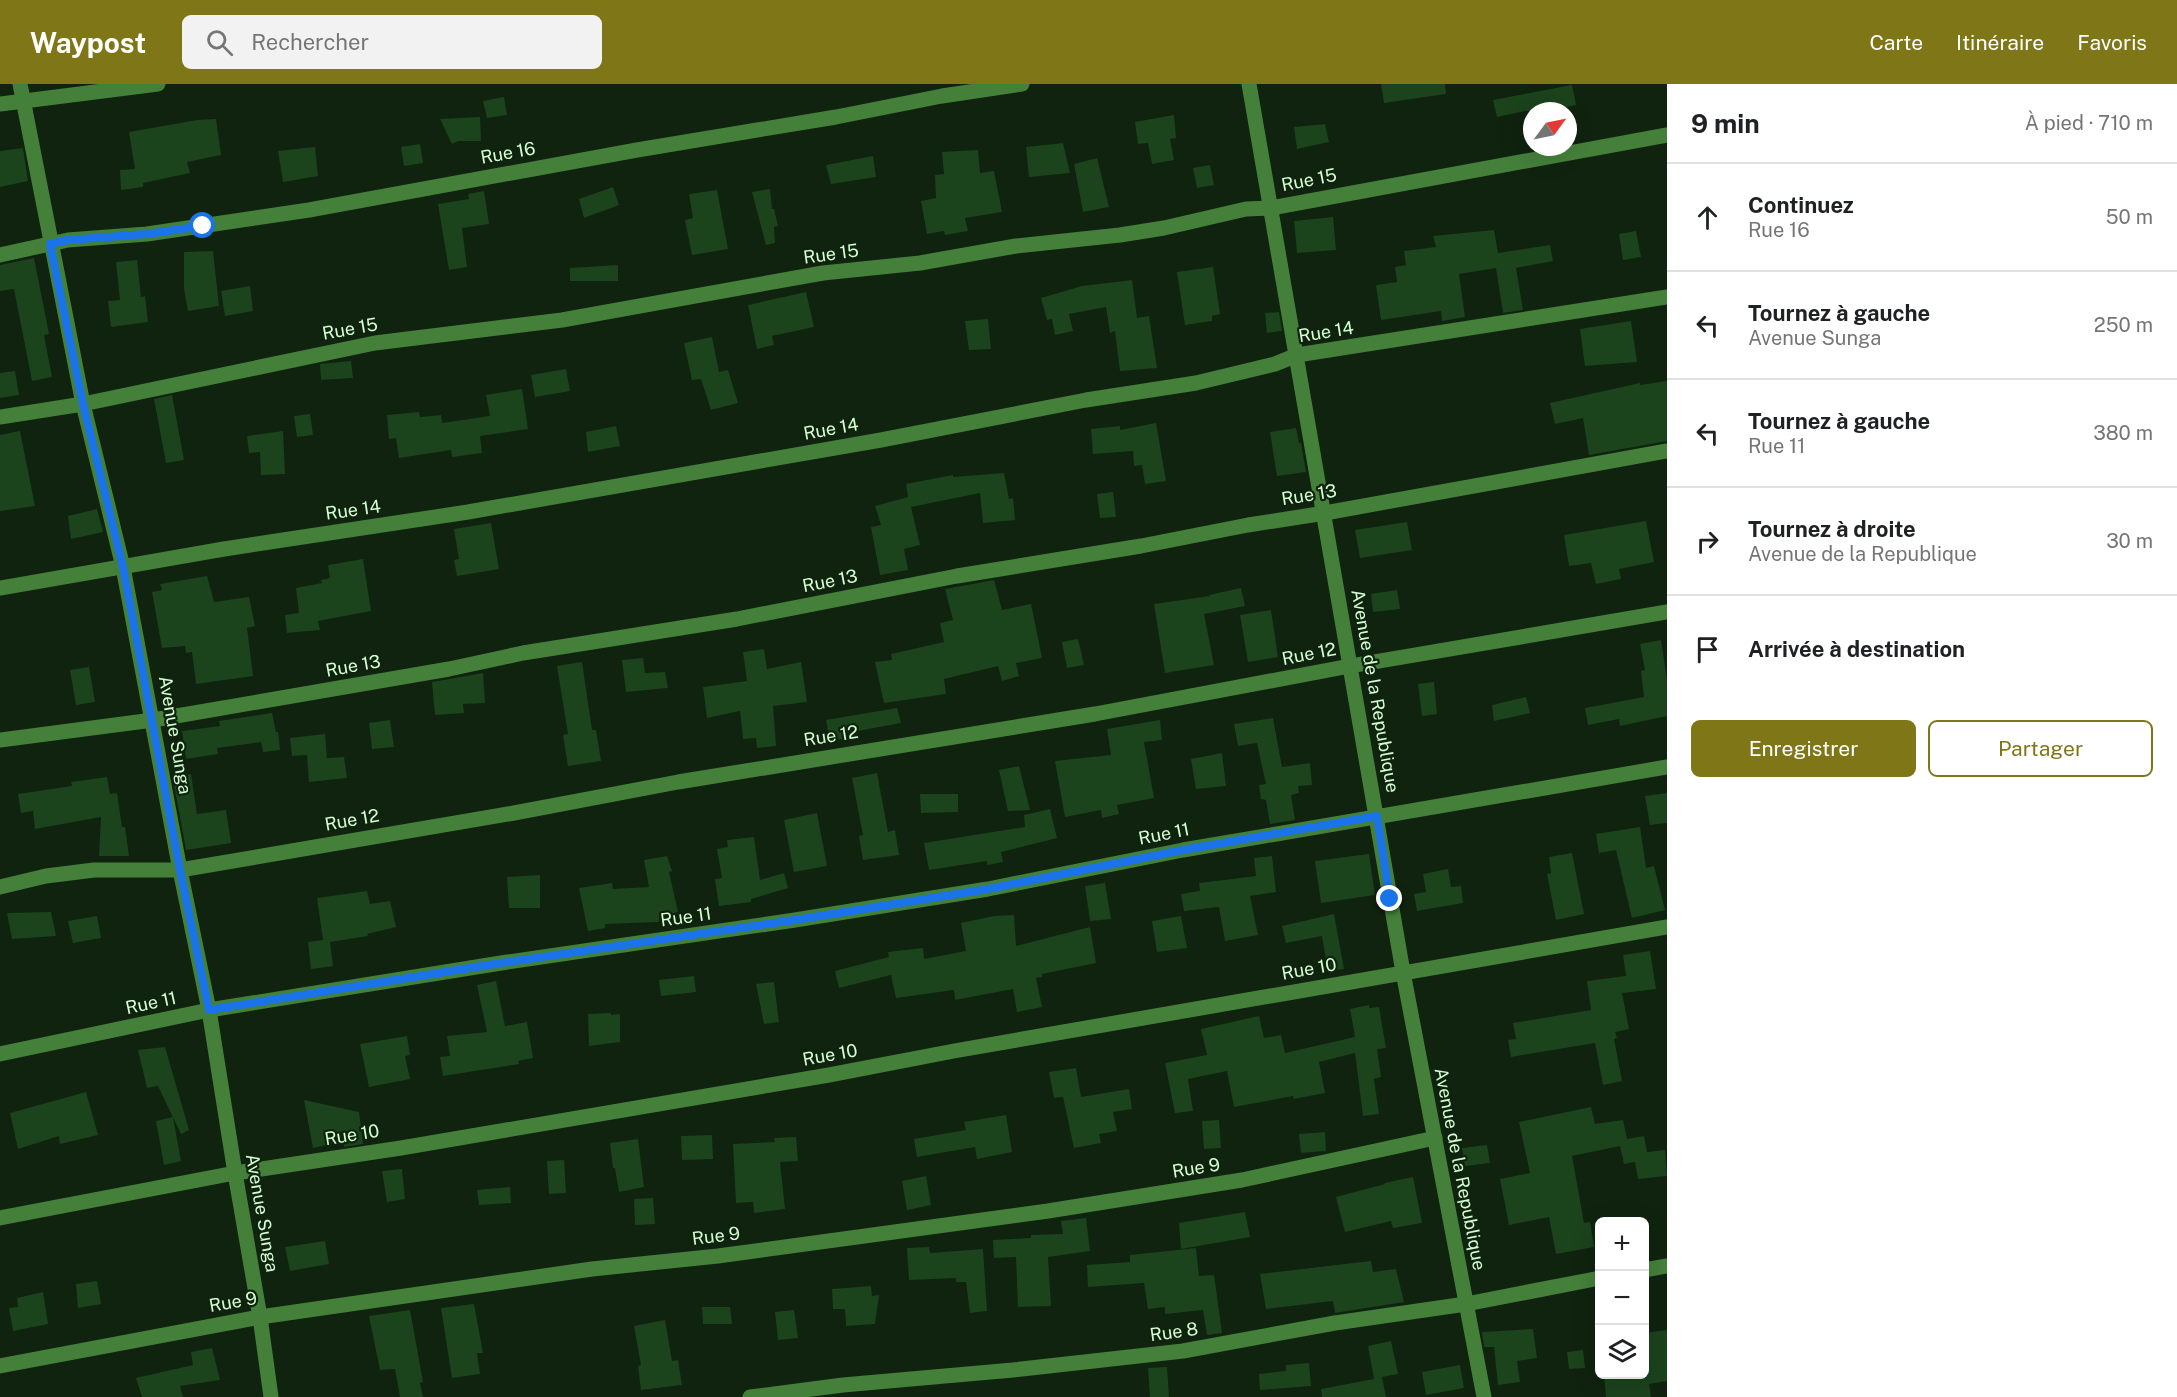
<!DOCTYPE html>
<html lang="fr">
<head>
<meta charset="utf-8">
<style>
  body { margin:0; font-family:"Public Sans",sans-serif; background:#f2f2f2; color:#202124 }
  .controls { position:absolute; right:18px; bottom:18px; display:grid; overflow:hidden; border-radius:9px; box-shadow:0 6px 24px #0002 }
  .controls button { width:54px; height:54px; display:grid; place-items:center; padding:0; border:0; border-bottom:2px solid #e0e0e0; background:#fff; color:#202124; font:30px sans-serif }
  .compass { position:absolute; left:1523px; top:18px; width:54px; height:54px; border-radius:50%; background:#fff; box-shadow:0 6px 24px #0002; rotate:57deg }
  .stop { position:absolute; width:18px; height:18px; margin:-14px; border:4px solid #1a73e8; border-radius:50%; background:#fff }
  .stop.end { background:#1a73e8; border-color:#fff; box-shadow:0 2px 6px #0008 }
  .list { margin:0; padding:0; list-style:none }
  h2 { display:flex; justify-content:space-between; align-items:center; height:78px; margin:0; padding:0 24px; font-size:26px }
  h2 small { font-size:20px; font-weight:400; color:#757577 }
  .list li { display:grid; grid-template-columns:39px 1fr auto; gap:18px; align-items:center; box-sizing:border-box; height:108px; padding:0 24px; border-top:2px solid #e0e0e0 }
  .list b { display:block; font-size:22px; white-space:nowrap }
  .list p { margin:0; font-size:20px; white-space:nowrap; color:#757577 }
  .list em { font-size:20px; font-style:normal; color:#757577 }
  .actions { display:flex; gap:12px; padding:18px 24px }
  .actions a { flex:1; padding:14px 0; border:2px solid #7f7717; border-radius:9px; text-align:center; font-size:21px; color:#7f7717 }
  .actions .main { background:#7f7717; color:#fff }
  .icon { flex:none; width:33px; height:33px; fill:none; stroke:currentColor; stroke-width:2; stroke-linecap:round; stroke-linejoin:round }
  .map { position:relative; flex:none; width:1667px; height:1313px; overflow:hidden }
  header { display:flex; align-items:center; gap:36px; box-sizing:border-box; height:84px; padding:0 30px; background:#7f7717; color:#fff }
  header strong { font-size:28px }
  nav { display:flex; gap:33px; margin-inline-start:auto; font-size:21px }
  .search { width:420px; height:54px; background:#f2f2f2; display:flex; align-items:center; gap:15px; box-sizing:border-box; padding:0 21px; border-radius:9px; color:#757577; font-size:22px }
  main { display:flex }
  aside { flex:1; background:#fff }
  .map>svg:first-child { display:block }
  .building { fill:#1b431c }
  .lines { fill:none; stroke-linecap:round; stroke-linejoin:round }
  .minor { stroke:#45803b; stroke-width:15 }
  .route { stroke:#1a73e8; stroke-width:8 }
  .labels { text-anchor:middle; stroke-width:4.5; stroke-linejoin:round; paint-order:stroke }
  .street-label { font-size:18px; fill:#d5fed2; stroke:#0f230f }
</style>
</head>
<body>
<header>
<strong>Waypost</strong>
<div class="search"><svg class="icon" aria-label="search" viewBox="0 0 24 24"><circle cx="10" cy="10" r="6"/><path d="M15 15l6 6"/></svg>Rechercher</div>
<nav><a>Carte</a><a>Itinéraire</a><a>Favoris</a></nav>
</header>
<main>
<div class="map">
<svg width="1667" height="1313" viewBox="0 0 1667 1313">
  <rect width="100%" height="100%" fill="#0f230f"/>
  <!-- building -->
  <g class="building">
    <polygon points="1381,0 1445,0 1446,10 1384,19"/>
    <polygon points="1572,1 1576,21 1547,27 1525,27 1497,33 1493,16"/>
    <polygon points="504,13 507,31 487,34 483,17"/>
    <polygon points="1174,31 1176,54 1170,55 1174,76 1152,80 1148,59 1138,60 1135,38"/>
    <polygon points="480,33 481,57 458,57 452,60 440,35"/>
    <polygon points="216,35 221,71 187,78 190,89 143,99 143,103 121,106 120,86 135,85 129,48 197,36"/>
    <polygon points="1325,40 1329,58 1297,65 1294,43"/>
    <polygon points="1063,59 1070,89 1029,93 1026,63"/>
    <polygon points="420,60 423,79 404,82 401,63"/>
    <polygon points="315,63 318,92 283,98 278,67"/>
    <polygon points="23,64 28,97 0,103 0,67"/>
    <polygon points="978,66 980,89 994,87 1002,128 965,134 968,147 945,151 944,147 927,150 921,117 936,114 935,91 944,90 942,68"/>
    <polygon points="873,72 876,93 831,100 826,81"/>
    <polygon points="1097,74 1109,123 1083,128 1074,80"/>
    <polygon points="1210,81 1214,101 1197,104 1193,84"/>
    <polygon points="613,103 619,121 584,134 579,115"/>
    <polygon points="770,105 772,125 774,125 778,142 774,143 775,159 766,161 752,108"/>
    <polygon points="717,106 728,165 692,171 685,136 693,134 689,110"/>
    <polygon points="484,107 489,140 462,144 467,183 449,186 438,120 469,115 468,110"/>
    <polygon points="1333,133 1336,166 1297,169 1294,137"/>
    <polygon points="1494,146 1498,169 1550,161 1553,177 1516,184 1523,226 1503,229 1496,184 1459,190 1465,233 1442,237 1441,227 1381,236 1376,201 1397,198 1395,183 1406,181 1404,167 1436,163 1433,152"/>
    <polygon points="1636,147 1641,173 1623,176 1619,150"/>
    <polygon points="213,167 219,222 188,227 184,205 184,168"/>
    <polygon points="34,174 49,250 44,251 52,293 32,297 14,205 0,207 0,181"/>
    <polygon points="137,176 141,213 145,212 148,238 111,243 108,217 120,216 116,178"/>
    <polygon points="618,181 618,197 570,197 570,184"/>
    <polygon points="1213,183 1220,230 1212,232 1212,237 1185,241 1177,188"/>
    <polygon points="1132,196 1137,234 1149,232 1157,284 1120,287 1115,247 1110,249 1106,223 1069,230 1073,247 1055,251 1052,235 1047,236 1041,214 1082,202"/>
    <polygon points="250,202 253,227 225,232 221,207"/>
    <polygon points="806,208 814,243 772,252 774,261 757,265 748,221"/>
    <polygon points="1279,228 1282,247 1267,249 1265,229"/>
    <polygon points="988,235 991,265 969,266 965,237"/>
    <polygon points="1631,237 1637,278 1585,282 1580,245"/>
    <polygon points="712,253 719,288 728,286 738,319 711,326 701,295 692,296 684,259"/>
    <polygon points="351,277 353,294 321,296 320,280"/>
    <polygon points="566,285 570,307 535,313 531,291"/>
    <polygon points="15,287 19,311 0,314 0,289"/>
    <polygon points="1667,297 1667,357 1589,371 1583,334 1555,340 1550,319 1640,299 1640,301"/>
    <polygon points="522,305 528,345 480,352 482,369 452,373 451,366 399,374 396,354 389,355 387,331 419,328 420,333 441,331 442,339 490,332 486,311"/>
    <polygon points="172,311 184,376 166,379 154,315"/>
    <polygon points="310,330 313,351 297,353 294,332"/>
    <polygon points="1156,339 1166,397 1145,400 1142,381 1134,382 1133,367 1093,370 1091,345 1120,342 1120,346"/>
    <polygon points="616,342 620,362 588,368 586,348"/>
    <polygon points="1296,344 1299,359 1301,359 1306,388 1277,392 1270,348"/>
    <polygon points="20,347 35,422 0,427 0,351"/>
    <polygon points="283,347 285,390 261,391 260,368 249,369 247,352"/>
    <polygon points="1004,389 1009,415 1013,414 1015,436 983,439 980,409 911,423 920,461 904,465 908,486 880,491 871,443 881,441 875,422 908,413 906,400 953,391 953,393"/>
    <polygon points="1113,408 1116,433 1100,434 1097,410"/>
    <polygon points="97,425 103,448 71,455 68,432"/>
    <polygon points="1646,437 1654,478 1619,485 1621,495 1596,500 1591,479 1569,482 1564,451"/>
    <polygon points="1407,438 1412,466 1360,474 1355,446"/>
    <polygon points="491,439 499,485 457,492 454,476 459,475 454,445"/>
    <polygon points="363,475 371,527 318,537 320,546 287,549 285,531 299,529 296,504 322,499 321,496 330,494 328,481"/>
    <polygon points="207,492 214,518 249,513 255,542 247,544 253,592 196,600 192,568 186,569 185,562 162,564 152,508 162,506 160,500"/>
    <polygon points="994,496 1002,526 1031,520 1042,574 1016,579 1019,592 1002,597 998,582 944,595 946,610 884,619 875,578 892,576 891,570 944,558 940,539 953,536 945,505"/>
    <polygon points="1241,504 1245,522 1204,530 1214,581 1165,589 1154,520 1210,512 1209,511"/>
    <polygon points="1397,506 1400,525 1373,528 1371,510"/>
    <polygon points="1271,526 1278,573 1248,578 1240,531"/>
    <polygon points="1078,555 1084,581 1067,584 1062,558"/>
    <polygon points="1661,556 1667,596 1667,632 1620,642 1619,635 1588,641 1585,624 1644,613 1641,587 1645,586 1640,560"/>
    <polygon points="764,565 767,585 801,578 807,618 773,622 776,662 757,664 756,654 743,655 740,627 707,634 703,603 747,597 743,568"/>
    <polygon points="643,574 645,589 665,588 668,604 626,608 622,576"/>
    <polygon points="582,578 592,646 596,646 601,677 568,682 563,651 568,650 557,582"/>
    <polygon points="89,583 95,618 76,621 70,586"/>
    <polygon points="483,589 485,619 463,620 464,629 435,631 432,598"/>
    <polygon points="1434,598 1437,630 1422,632 1418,600"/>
    <polygon points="1526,613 1530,629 1494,637 1492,621"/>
    <polygon points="897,624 901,639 847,649 848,654 830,657 826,636"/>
    <polygon points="272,629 276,648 278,648 280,666 263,668 261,658 217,664 218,670 186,675 182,647 220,642 219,637"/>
    <polygon points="1273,634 1282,683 1310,679 1312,701 1298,702 1299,709 1291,711 1295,736 1270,740 1266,716 1261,715 1259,701 1266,700 1257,659 1238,662 1234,640"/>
    <polygon points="390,636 394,663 372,665 369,639"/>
    <polygon points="1160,636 1162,656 1144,658 1154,714 1117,721 1119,730 1102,734 1101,726 1065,733 1055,677 1111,671 1107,645"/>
    <polygon points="325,650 327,674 344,673 347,694 309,698 307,671 292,672 290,654"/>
    <polygon points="1222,669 1226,702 1196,705 1191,675"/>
    <polygon points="1019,682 1030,726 1008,727 999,686"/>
    <polygon points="877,689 888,748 895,746 899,771 863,776 859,752 863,751 852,694"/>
    <polygon points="191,690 197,730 226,726 231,759 186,766 173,694"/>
    <polygon points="107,693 110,710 117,709 122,743 125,743 129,772 99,772 101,733 35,745 33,727 21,729 18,710 72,702 71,698"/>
    <polygon points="1667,709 1667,739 1650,741 1645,712"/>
    <polygon points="920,710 958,710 958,728 921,729"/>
    <polygon points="1050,725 1057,754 1001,768 1003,778 987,781 987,777 929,786 924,759 1025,743 1024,731"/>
    <polygon points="817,729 827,782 794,788 784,736"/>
    <polygon points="1640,743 1646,784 1654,782 1665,826 1632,834 1616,766 1599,769 1596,750"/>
    <polygon points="754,753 760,796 784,789 788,804 751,815 751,818 719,822 715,795 722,794 717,765 728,763 727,756"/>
    <polygon points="1572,769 1584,830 1556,836 1547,790 1551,789 1549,773"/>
    <polygon points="1369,770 1375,811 1321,819 1315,777"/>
    <polygon points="667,772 672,787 669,788 678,828 659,832 659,838 605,840 605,844 588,847 579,804 612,799 613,805 649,803 644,776"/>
    <polygon points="1272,772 1276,808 1250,812 1258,851 1225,857 1219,823 1184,827 1181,810 1200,807 1199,799 1256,792 1254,774"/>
    <polygon points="1448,785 1451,803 1461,802 1463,819 1417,827 1414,810 1426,808 1423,790"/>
    <polygon points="540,791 540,824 509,824 507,793"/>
    <polygon points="1105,799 1111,835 1090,837 1085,802"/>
    <polygon points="367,807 370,820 390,817 396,843 367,850 368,852 330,858 333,882 311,885 308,858 323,856 317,814"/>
    <polygon points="51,828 56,852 12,855 7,829"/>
    <polygon points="1334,830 1344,885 1328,887 1322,852 1286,859 1282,842"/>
    <polygon points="1014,831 1016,862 1090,843 1096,879 1042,890 1042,893 1036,894 1042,923 1017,928 1013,905 955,916 954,906 896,914 891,891 839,904 835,887 889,873 888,868 923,864 924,875 966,867 961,839 994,832"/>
    <polygon points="97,832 101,854 73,859 68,837"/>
    <polygon points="1181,832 1187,864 1157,868 1152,837"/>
    <polygon points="1650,867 1656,905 1622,909 1629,945 1615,948 1617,954 1614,955 1622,997 1603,1001 1595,959 1511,973 1508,956 1516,955 1513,939 1591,926 1587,897 1626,892 1623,871"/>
    <polygon points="694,892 696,908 661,912 659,896"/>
    <polygon points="496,897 505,942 527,938 533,974 518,977 519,980 443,992 440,973 450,972 447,952 487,948 477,901"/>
    <polygon points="774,898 779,938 764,940 756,900"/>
    <polygon points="1369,921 1369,924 1379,923 1386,964 1377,965 1381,993 1374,995 1379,1030 1363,1032 1355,969 1319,978 1325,1009 1294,1015 1293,1012 1234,1023 1227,987 1188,995 1193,1027 1175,1029 1165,979 1207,971 1201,945 1259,932 1264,954 1281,951 1285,969 1355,953 1350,925"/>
    <polygon points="611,929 611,931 620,930 620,958 589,962 588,930"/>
    <polygon points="407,952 410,971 405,972 410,995 369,1003 360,960"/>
    <polygon points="165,963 189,1046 181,1050 158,1002 147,1004 138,966"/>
    <polygon points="1076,984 1081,1013 1129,1005 1132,1025 1113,1028 1117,1047 1099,1050 1101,1059 1074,1064 1063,1013 1054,1014 1049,988"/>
    <polygon points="86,1008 98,1051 60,1060 59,1052 18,1065 10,1029"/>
    <polygon points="304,1016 359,1028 363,1060 344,1063 344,1057 313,1064"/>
    <polygon points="1591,1023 1595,1040 1623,1036 1627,1055 1644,1052 1647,1068 1665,1066 1667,1092 1638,1095 1635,1078 1624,1080 1620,1062 1572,1072 1584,1139 1590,1138 1594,1163 1556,1170 1549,1133 1509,1141 1500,1095 1530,1089 1519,1038"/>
    <polygon points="1006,1031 1012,1068 977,1075 975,1063 917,1073 914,1055 966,1046 964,1038"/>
    <polygon points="173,1033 181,1077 164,1081 156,1037"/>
    <polygon points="1219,1036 1221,1064 1204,1065 1202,1037"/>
    <polygon points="1325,1048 1326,1067 1301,1069 1299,1050"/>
    <polygon points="712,1051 713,1075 682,1076 681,1052"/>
    <polygon points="796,1053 798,1077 780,1078 785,1125 754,1129 753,1118 736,1119 733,1060 775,1058 774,1054"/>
    <polygon points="638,1055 644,1103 619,1108 615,1084 613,1084 610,1059"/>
    <polygon points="1487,1061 1490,1079 1465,1082 1462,1064"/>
    <polygon points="564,1076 566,1109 549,1110 547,1077"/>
    <polygon points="402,1085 405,1115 387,1118 382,1087"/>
    <polygon points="926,1092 931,1121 907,1126 902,1097"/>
    <polygon points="1413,1093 1422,1139 1393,1144 1391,1137 1345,1148 1336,1113 1385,1100 1384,1099"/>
    <polygon points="510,1103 511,1119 479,1121 477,1106"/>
    <polygon points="653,1114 655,1140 635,1141 634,1115"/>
    <polygon points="1245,1128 1250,1153 1181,1165 1179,1139"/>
    <polygon points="1086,1134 1090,1167 1048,1173 1051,1222 1018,1223 1016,1173 994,1174 993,1156 1031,1154 1031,1151 1063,1150 1061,1137"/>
    <polygon points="325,1157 329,1180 290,1187 285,1163"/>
    <polygon points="929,1163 930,1169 983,1165 987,1227 970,1229 966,1198 956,1198 956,1194 909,1196 907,1164"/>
    <polygon points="1196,1164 1199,1192 1214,1191 1222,1249 1207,1251 1203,1226 1165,1230 1165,1223 1148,1225 1144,1199 1088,1203 1087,1181 1130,1178 1130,1171"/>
    <polygon points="1371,1177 1373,1188 1396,1185 1404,1218 1335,1229 1333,1217 1266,1225 1260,1190"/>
    <polygon points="97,1197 101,1220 78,1224 76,1200"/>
    <polygon points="871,1202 872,1212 879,1211 875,1240 846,1242 845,1225 833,1225 832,1205"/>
    <polygon points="43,1208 48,1240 13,1247 9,1224 18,1223 17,1214"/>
    <polygon points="474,1220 483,1269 477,1269 480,1290 452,1294 441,1224"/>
    <polygon points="702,1223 730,1223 732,1240 703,1240"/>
    <polygon points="410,1226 423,1298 420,1299 423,1313 400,1313 395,1285 380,1286 369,1232"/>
    <polygon points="794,1226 798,1254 778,1256 775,1228"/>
    <polygon points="665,1236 672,1277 678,1276 682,1301 641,1306 638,1282 641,1281 634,1242"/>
    <polygon points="1533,1245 1537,1274 1517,1277 1520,1298 1498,1301 1494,1263 1484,1263 1482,1248"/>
    <polygon points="1667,1246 1667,1297 1649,1300 1651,1313 1606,1313 1604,1290 1644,1290 1644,1249"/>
    <polygon points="1391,1257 1398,1290 1382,1293 1386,1313 1322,1313 1321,1305 1374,1295 1368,1262"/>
    <polygon points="212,1264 220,1296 180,1302 183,1313 142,1313 136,1294 193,1281 191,1268"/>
    <polygon points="1583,1266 1585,1284 1569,1285 1567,1268"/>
    <polygon points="1309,1279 1311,1302 1260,1306 1259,1290 1286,1287 1286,1281"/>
    <polygon points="1460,1281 1464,1304 1426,1311 1422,1288"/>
    <polygon points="1167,1283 1169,1313 1150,1313 1148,1284"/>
  </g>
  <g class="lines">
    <!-- minor -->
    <g class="minor">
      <polyline points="20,0 83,320 123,483 180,786 209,926 235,1089 260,1233 271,1313"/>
      <polyline points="1249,0 1403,888 1484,1313"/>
      <polyline points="0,20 158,0"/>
      <polyline points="0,171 68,156 147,150 309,126 637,66 836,33 942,12 1022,0"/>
      <polyline points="0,333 83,320 375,259 562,236 823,189 920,179 1016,162 1120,151 1164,144 1246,125 1271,124 1667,51"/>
      <polyline points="0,504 224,465 468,428 881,356 1086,316 1196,299 1275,280 1297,271 1667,213"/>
      <polyline points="0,656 153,636 449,585 523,569 737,535 957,492 1141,462 1248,441 1325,429 1667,367"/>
      <polyline points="0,803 46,792 94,786 180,786 514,729 678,698 1095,630 1350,582 1667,528"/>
      <polyline points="0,970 209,926 501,879 795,836 988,805 1183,766 1667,683"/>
      <polyline points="0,1134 235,1089 401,1064 829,991 954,967 1667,843"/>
      <polyline points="1644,1186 1667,1182"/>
      <polyline points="0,1282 260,1233 592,1185 718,1172 1048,1127 1242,1096 1435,1054"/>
      <polyline points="750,1313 843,1301 1013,1286 1183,1267 1335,1239 1466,1220 1600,1194"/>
    </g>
  </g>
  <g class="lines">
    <!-- route -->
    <polyline class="route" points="203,142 147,150 68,156 50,160 83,320 123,483 180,786 209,926 501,879 795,836 988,805 1183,766 1377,732 1390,815"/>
  </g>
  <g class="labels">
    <!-- street labels -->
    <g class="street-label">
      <text transform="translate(508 69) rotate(-10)" y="6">Rue 16</text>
      <text transform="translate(1309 96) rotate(-11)" y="6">Rue 15</text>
      <text transform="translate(831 170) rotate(-8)" y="6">Rue 15</text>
      <text transform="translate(350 245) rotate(-10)" y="6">Rue 15</text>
      <text transform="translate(1326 248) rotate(-9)" y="6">Rue 14</text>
      <text transform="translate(831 345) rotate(-10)" y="6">Rue 14</text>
      <text transform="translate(1309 411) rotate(-9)" y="6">Rue 13</text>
      <text transform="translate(353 426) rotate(-8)" y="6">Rue 14</text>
      <text transform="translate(830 497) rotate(-11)" y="6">Rue 13</text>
      <text transform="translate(1309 570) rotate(-11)" y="6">Rue 12</text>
      <text transform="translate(353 582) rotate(-10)" y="6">Rue 13</text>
      <text transform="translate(1375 607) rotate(80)" y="6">Avenue de la Republique</text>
      <text transform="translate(175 651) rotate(80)" y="6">Avenue Sunga</text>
      <text transform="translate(831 652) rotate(-9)" y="6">Rue 12</text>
      <text transform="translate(352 736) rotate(-10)" y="6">Rue 12</text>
      <text transform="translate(1164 750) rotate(-11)" y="6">Rue 11</text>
      <text transform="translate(686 833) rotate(-8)" y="6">Rue 11</text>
      <text transform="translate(1309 885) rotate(-10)" y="6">Rue 10</text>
      <text transform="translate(151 919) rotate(-12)" y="6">Rue 11</text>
      <text transform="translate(830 971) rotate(-10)" y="6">Rue 10</text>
      <text transform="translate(352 1051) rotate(-9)" y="6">Rue 10</text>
      <text transform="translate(1196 1084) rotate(-9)" y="6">Rue 9</text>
      <text transform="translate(1460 1085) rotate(79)" y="6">Avenue de la Republique</text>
      <text transform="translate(262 1129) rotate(80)" y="6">Avenue Sunga</text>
      <text transform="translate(716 1152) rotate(-7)" y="6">Rue 9</text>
      <text transform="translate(233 1218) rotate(-10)" y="6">Rue 9</text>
      <text transform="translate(1174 1248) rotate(-8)" y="6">Rue 8</text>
    </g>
  </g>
</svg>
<div class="controls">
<button>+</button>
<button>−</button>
<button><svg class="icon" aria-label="layers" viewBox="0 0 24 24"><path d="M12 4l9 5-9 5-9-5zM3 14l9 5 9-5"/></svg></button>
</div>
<svg class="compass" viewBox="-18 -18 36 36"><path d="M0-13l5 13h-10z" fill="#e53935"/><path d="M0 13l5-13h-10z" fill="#757577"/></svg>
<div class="stop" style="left:203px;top:142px"></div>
<div class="stop end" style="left:1390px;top:815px"></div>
</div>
<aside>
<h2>9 min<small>À pied · 710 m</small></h2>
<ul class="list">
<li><svg class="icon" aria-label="ahead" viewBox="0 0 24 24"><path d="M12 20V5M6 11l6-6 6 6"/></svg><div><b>Continuez</b><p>Rue 16</p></div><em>50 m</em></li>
<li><svg class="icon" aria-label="left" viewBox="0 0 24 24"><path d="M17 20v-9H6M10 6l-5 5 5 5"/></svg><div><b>Tournez à gauche</b><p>Avenue Sunga</p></div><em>250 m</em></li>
<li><svg class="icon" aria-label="left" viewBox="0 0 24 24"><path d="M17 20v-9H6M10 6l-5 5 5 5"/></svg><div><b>Tournez à gauche</b><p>Rue 11</p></div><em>380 m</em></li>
<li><svg class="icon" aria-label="right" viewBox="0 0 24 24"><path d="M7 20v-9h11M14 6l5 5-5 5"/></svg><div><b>Tournez à droite</b><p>Avenue de la Republique</p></div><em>30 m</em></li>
<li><svg class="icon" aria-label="arrive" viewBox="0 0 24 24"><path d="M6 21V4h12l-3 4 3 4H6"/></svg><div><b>Arrivée à destination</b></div></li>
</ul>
<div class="actions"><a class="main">Enregistrer</a><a>Partager</a></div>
</aside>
</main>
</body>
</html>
